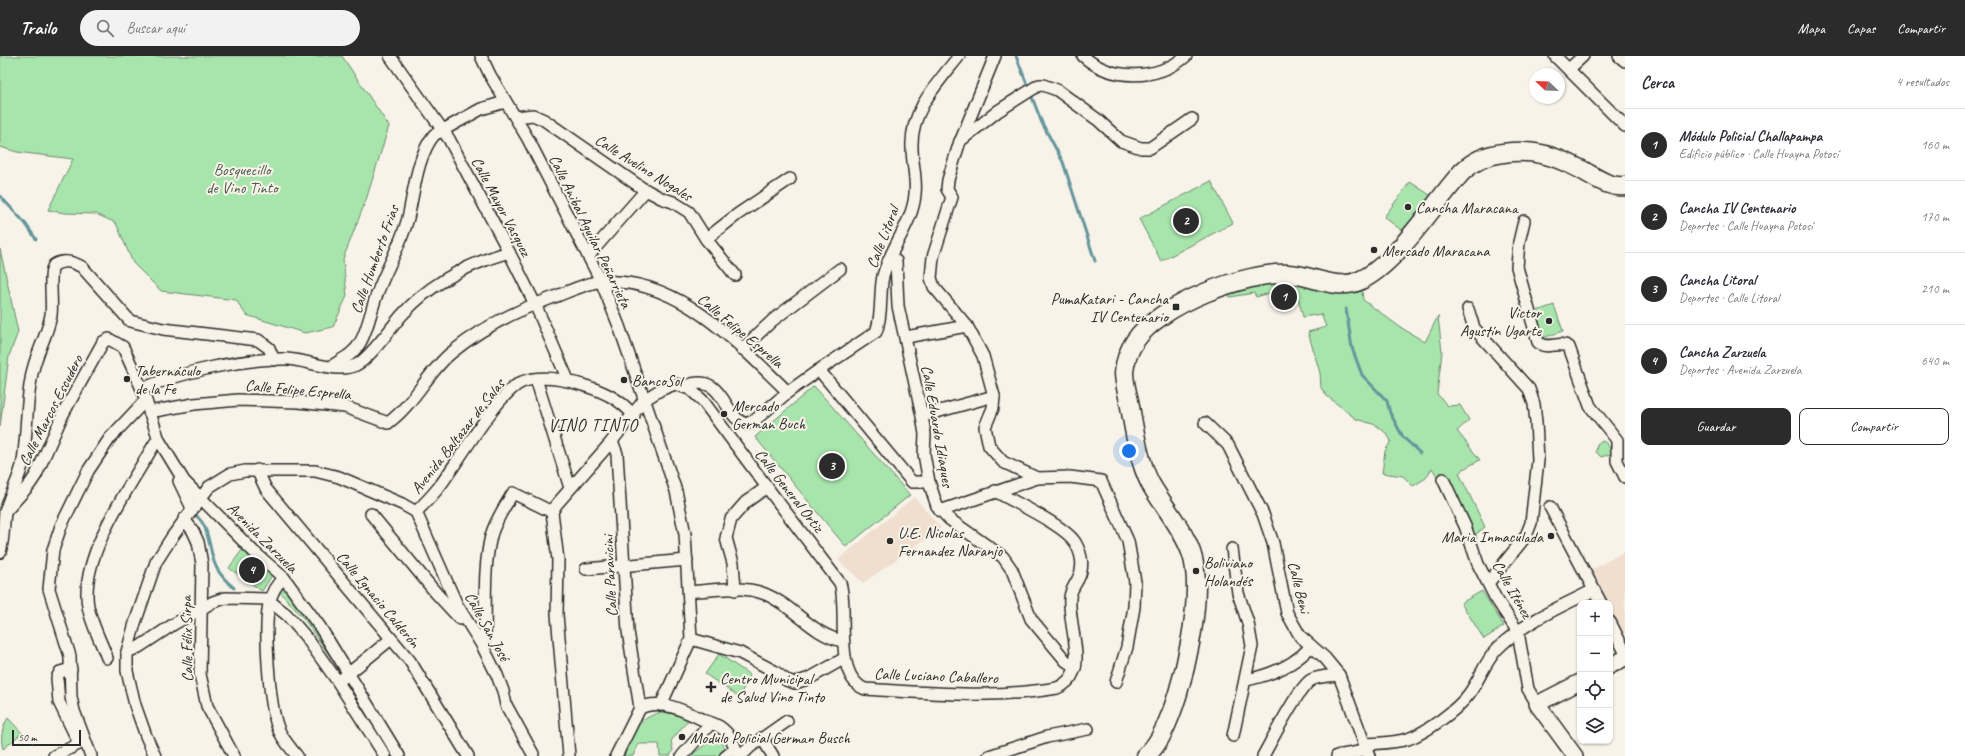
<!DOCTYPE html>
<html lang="es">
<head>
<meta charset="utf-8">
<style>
  body { margin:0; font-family:Caveat,sans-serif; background:#f2f2f3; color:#2b2b33 }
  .controls { position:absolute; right:12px; bottom:12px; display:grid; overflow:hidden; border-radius:8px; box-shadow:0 1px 3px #0004 }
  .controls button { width:36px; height:36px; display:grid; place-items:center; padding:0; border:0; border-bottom:1px solid #e1e1e2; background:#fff; color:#2b2b33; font:20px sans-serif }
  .compass { position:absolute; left:1529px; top:12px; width:36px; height:36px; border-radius:50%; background:#fff; box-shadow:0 1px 3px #0004; rotate:293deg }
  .scale { position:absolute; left:12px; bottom:10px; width:69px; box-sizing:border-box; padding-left:4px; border:2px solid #2b2b2b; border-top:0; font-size:11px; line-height:14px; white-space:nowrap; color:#2b2b2b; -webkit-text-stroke:3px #f7f3e8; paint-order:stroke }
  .you { position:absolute; left:1129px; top:395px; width:14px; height:14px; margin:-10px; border:3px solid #fff; border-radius:50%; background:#1a73e8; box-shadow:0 0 0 6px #1a73e833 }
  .badge { display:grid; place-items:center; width:26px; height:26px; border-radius:50%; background:#2b2b2b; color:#fff; font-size:13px; font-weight:700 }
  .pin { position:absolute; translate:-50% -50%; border:2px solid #fff; box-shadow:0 1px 4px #0006 }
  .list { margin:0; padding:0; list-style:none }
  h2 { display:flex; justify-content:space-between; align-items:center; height:52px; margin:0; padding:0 16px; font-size:17px }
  h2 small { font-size:13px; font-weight:400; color:#7c7c81 }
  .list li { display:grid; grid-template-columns:26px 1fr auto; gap:12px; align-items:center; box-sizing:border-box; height:72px; padding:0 16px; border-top:1px solid #e1e1e2 }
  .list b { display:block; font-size:15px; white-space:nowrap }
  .list p { margin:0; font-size:13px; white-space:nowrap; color:#7c7c81 }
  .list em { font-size:13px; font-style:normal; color:#7c7c81 }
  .actions { display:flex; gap:8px; padding:12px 16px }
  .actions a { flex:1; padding:9px 0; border:1px solid #2b2b2b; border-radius:8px; text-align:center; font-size:14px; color:#2b2b2b }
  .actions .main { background:#2b2b2b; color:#fff }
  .icon { flex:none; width:22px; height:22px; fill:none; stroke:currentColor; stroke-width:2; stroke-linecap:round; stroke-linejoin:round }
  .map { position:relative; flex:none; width:1625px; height:700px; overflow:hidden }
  header { display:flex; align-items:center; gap:24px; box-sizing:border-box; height:56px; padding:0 20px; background:#2b2b2b; color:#fff }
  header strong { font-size:19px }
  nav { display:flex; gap:22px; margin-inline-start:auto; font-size:14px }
  .search { width:280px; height:36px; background:#f2f2f3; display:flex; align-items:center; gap:10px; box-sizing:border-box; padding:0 14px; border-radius:22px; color:#7c7c81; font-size:15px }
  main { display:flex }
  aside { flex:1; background:#fff }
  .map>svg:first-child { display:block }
  .built { fill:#f0dece }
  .green { fill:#a8e5ac; stroke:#6a886c }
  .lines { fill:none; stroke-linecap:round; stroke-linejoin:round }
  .stream { stroke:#65959c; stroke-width:3 }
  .pedestrian-casing { stroke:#2b2b2b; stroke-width:11 }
  .minor-casing { stroke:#2b2b2b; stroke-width:14 }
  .secondary-casing { stroke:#2b2b2b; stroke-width:18 }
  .trunk-casing { stroke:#2b2b2b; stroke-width:21 }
  .pedestrian { stroke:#f7f3e8; stroke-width:8 }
  .minor { stroke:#f7f3e8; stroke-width:11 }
  .secondary { stroke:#f7f3e8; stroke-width:15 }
  .trunk { stroke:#f7f3e8; stroke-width:18 }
  .poi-dot { fill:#2b2b2b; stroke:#f7f3e8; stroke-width:1.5 }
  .labels { text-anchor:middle; stroke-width:4; stroke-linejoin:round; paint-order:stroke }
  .street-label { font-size:16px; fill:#2b2b2b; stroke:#f7f3e8 }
  .park-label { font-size:16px; fill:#4a5a4b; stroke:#f7f3e8 }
  .poi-label { font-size:16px; fill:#2b2b2b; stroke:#f7f3e8; text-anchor:start }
  .neighbourhood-label { font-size:17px; letter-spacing:1px; fill:#2b2b2b; stroke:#f7f3e8 }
</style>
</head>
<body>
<header>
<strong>Trailo</strong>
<div class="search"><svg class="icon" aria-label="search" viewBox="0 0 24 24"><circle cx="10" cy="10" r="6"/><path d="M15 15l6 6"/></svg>Buscar aquí</div>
<nav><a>Mapa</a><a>Capas</a><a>Compartir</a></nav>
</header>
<main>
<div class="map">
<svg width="1625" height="700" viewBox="0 0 1625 700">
  <rect width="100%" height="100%" fill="#f7f3e8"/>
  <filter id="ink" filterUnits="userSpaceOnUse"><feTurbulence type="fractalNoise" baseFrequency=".025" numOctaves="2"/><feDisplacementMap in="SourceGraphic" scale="8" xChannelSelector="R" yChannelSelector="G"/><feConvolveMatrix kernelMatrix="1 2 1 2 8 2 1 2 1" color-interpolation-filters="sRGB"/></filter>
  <g filter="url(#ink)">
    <!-- built -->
    <g class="built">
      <polygon points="914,441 941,472 863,527 838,504"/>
      <polygon points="1625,495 1625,587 1610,556 1610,547 1606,547 1590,515"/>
    </g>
    <!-- green -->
    <g class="green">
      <polygon points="0,0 342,0 389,70 366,144 343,203 347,240 333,271 305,277 246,259 236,244 161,235 133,207 116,167 96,158 65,157 48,154 73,103 17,96 0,91"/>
      <polygon points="1211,125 1233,167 1161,205 1139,163"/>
      <polygon points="1410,126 1433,141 1405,177 1384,161"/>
      <polygon points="0,193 18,276 9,300 0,371"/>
      <path d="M1271,224C1282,226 1294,226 1305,229C1329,234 1336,240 1362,235L1363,244L1400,271L1425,286L1438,260L1442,296L1437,338L1448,350L1460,349L1469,364L1457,375L1480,404L1465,412L1459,417L1485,471L1476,478V501L1456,451L1432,412L1426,422L1413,430L1403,420L1382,417L1385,395L1391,385L1387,378L1376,369L1356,363L1327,340L1321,332L1320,317L1308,276L1326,271L1321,258L1303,261L1297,238L1273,236L1256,241L1254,237L1230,241L1226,236Z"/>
      <polygon points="1554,249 1563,275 1543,282 1534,256"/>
      <polygon points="814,330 910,439 846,491 755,381"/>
      <path d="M1601,385C1608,386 1610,391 1611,398L1601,401L1596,396L1597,388Z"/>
      <polygon points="242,494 274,516 262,535 229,512"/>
      <polygon points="285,528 296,537 339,613 304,563 279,535"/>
      <polygon points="1482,535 1504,570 1484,583 1461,547"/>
      <polygon points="719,598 750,619 739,641 705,618"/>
      <path d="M662,656L676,658L689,663L671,685L673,694L670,700H660L659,688H638L633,700H624C634,676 635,663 662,656Z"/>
      <path d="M8,662L22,677L3,693C0,683 2,671 8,662Z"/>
      <polygon points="717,680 727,695 720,700 690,700"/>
    </g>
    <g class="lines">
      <!-- stream -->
      <g class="stream">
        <polyline points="1016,0 1042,67 1063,106 1095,205"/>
        <polyline points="0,140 25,167 36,183"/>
        <polyline points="1346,253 1352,292 1362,319 1387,345 1390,357 1403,381 1420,397"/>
        <path d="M194,457C198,461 203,466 205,472C215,500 208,510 234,532"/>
      </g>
      <defs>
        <polyline id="pedestrian" points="724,700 735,691"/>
        <g id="minor">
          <polyline points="390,0 449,83 509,196 535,248 568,324"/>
          <polyline points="481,0 490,19 528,83 601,225 619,270 676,435 685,478 691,583 661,649"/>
          <path d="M1083,0C1111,25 1157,25 1186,0"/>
          <polyline points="1555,0 1625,70"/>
          <polyline points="1619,0 1625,5"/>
          <polyline points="1569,13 1583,0"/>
          <polyline points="516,61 533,59 544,64 642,132 661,142 673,146 689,156 706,183 735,219"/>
          <polyline points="961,84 995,0"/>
          <path d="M1524,165L1519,186L1517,211L1538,286C1547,295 1559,284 1569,291L1590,350L1617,384V405L1625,421"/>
          <polyline points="706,183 738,158 790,123"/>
          <polyline points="588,200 646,134"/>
          <polyline points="891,201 896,205 898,250 922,360 925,378 924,398 929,426 937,450 949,463 1003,501 1012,514 1031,563 1066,605 1075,611"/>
          <polyline points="1468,253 1474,272 1529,333 1534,348 1536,366 1538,404 1531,467 1526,480 1489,526"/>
          <polyline points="906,281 967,270"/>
          <polyline points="742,293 773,264 840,213"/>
          <path d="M332,310C342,303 353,299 360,287C368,273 371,254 377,238C386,213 401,189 408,162C414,136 417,100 434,79L481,53L505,46"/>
          <polyline points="819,314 912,426 929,426"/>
          <polyline points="536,323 570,432"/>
          <path d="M686,330C724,315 723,362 746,368L755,364L788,336L819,314L876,276C883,258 879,239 883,220C890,192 913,167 915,138C917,123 912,107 912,92C910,55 937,28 959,0"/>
          <path d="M142,333C180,316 245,302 287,303C307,304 337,318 356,309C370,302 390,273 401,260C430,227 468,208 509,196"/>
          <path d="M149,356L194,348L238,344L298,346L345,351L388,367C414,348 427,317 451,297C479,274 515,255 549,243C566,237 583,228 601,225C606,224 613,226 619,226C688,231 741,291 788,336"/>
          <polyline points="922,360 994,340"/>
          <polyline points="1205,367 1228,389 1263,458 1273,487 1287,557 1300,580 1325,602 1339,619 1369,700"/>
          <polyline points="612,385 617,398 628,575 640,652"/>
          <polyline points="257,414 266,433 410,605 468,700"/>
          <polyline points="1037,422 1003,406 989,390 985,371 993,352 994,340 983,300 967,270 934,231 931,222 933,201 952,141 947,133 948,124 960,85 998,55 1039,29 1043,29 1057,34 1098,64 1121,85 1141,92 1150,92 1192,63"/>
          <polyline points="1443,423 1465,470 1478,508 1495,541 1518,576 1528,633 1537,648"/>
          <polyline points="179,425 192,452"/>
          <polyline points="1550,451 1601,547"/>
          <polyline points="940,455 1037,422 1070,421 1101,425 1128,485 1135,526 1134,551 1127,591 1116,626"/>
          <polyline points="5,456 30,428 36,419 63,358 103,286 109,283 123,291 142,333 159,384 184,425 254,496 284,522 320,571 399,700"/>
          <path d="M416,456C424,448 432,440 439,431C457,408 498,336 522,326C540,319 562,323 579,328C600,334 620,342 634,360"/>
          <polyline points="371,458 436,537 460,563"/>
          <polyline points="184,463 193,475 198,486 202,508 200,618 207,650 234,700"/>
          <polyline points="1232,493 1238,537 1248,567 1252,590 1233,680"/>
          <path d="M0,496C4,483 3,470 5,457C9,439 20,423 23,405C27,378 26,350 31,323C34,300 47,282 51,259C53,247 48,216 54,209C64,203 73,206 82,211L130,265L163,273L258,284L269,292L274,304"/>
          <polyline points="586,513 687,504"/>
          <path d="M284,522C276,528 271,539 269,548C264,573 269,649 278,672C282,683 290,691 297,700"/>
          <polyline points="735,534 733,507 726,482 731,463 746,446 767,431"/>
          <path d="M689,536C713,534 742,529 765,538C793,549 812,579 843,585"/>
          <polyline points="1610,566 1625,596"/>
          <polyline points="691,583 740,597 774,615 786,624 795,627 810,622 845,602"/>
          <path d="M482,589L485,582C486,549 483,513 491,480C495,465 505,450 513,437L552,456"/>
          <polyline points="127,596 139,591 174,568 213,546 225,542 267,543 287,559 306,581 338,626 385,700"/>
          <path d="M107,602C101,585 91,568 88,550C79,500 131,429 155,387L159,384"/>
          <polyline points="71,613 60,616 57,622 59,646 78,685"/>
          <polyline points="343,622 391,583"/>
          <path d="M1246,624C1271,619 1294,610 1311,590"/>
          <polyline points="762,682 773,700"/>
          <polyline points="54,700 85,685"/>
          <polyline points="91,700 74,655 71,641 70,600 49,533 53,494 61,470 88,415 110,382 142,348 146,346"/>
          <polyline points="155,700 146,680 135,649 127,615 127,596 135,567 156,506 172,481 209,431 230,418 245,415 315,415 339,421 402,448 416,456 457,549 482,589 497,619 503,635 506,649 533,698"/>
          <path d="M569,700L557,558L558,504L552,456L556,449L612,385L644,344L660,334L675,328L690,333L703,345L772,438L840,527C849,553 832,620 865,633C929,637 993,643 1057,632C1065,629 1071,623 1074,615C1081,599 1068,562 1070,542C1070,535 1075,529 1078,523C1084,512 1082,499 1076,488C1068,471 1014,446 995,435"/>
          <path d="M616,700L640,652C660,642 685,655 703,664C708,666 715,668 720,671C729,677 736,689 737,700"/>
          <polyline points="682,700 711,667"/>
          <polyline points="741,700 750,691 787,665"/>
          <polyline points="989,700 1047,681 1088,673"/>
          <path d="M1263,700C1272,684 1298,632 1311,624C1319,620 1330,620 1339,619"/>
          <path d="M1337,700L1359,696L1366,688C1379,687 1395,687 1408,683C1427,676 1457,654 1469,638C1480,623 1485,605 1498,592C1524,566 1562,550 1594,534"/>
        </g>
        <g id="secondary">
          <polyline points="1610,610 1625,602"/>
          <polyline points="1575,700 1537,648 1580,626"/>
        </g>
        <path id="trunk" d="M1146,700C1153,693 1159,685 1163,676C1183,637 1206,537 1191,496C1182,471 1163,450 1150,427C1138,403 1134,372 1129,345C1127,336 1124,326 1124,316C1125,306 1129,294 1135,285C1158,249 1247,215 1289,218C1312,219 1336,235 1359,225C1396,209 1434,147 1462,116C1474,104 1487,99 1503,97C1533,93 1553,99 1580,113C1594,120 1608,132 1625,130"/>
      </defs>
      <!-- pedestrian casing -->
      <use href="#pedestrian" class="pedestrian-casing"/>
      <!-- minor casing -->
      <use href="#minor" class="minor-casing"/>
      <!-- secondary casing -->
      <use href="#secondary" class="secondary-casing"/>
      <!-- trunk casing -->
      <use href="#trunk" class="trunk-casing"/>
      <!-- pedestrian -->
      <use href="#pedestrian" class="pedestrian"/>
      <!-- minor -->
      <use href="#minor" class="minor"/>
      <!-- secondary -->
      <use href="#secondary" class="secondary"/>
      <!-- trunk -->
      <use href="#trunk" class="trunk"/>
    </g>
  </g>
  <!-- markers -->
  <g class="poi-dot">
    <circle cx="1408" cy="151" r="4"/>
    <circle cx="1374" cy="194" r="4"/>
    <rect x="1172" y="247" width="8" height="8" rx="2"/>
    <circle cx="1549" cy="265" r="4"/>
    <circle cx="127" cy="323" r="4"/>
    <circle cx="624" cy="324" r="4"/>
    <circle cx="724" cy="358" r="4"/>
    <circle cx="1551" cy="480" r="4"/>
    <circle cx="890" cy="485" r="4"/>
    <circle cx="1196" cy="515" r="4"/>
    <path d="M709 625h4v4h4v4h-4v4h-4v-4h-4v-4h4z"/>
    <circle cx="682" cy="681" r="4"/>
  </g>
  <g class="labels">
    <!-- street labels -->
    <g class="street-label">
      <text transform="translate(644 111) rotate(32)" y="6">Calle Avelino Nogales</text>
      <text transform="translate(502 150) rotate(62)" y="6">Calle Mayor Vasquez</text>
      <text transform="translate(591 175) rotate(64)" y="6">Calle Anibal Aguilar Peñarrieta</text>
      <text transform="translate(882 181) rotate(-69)" y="6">Calle Litoral</text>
      <text transform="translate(374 203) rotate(-70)" y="6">Calle Humberto Frias</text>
      <text transform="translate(741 274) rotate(40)" y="6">Calle Felipe Esprella</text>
      <text transform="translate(298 333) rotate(5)" y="6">Calle Felipe Esprella</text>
      <text transform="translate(50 354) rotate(-63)" y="6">Calle Marcos Escudero</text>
      <text transform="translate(938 370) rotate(80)" y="6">Calle Eduardo Idiaques</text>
      <text transform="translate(457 380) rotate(-52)" y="6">Avenida Baltazar de Salas</text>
      <text transform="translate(790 434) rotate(52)" y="6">Calle General Ortiz</text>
      <text transform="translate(263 481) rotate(45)" y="6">Avenida Zarzuela</text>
      <text transform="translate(609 520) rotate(-93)" y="6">Calle Paravicini</text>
      <text transform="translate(1300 531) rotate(76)" y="6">Calle Beni</text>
      <text transform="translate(1513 533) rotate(60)" y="6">Calle Iténez</text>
      <text transform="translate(379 543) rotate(50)" y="6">Calle Ignacio Calderón</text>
      <text transform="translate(488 570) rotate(61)" y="6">Calle San José</text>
      <text transform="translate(186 583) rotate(-91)" y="6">Calle Félix Sirpa</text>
      <text transform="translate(936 619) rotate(2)" y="6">Calle Luciano Caballero</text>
    </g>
    <!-- park labels -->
    <g class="park-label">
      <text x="242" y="119">Bosquecillo<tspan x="242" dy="18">de Vino Tinto</tspan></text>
    </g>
    <!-- poi labels -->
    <g class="poi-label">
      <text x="1416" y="157">Cancha Maracana</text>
      <text x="1382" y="200">Mercado Maracana</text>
      <text x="1168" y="248" text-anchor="end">PumaKatari - Cancha<tspan x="1168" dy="18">IV Centenario</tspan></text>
      <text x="1541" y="262" text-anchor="end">Victor<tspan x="1541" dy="18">Agustín Ugarte</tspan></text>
      <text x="135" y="320">Tabernáculo<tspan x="135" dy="18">de la Fe</tspan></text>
      <text x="632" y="330">BancoSol</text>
      <text x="732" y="355">Mercado<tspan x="732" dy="18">German Buch</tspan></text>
      <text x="898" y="482">U.E. Nicolas<tspan x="898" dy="18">Fernandez Naranjo</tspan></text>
      <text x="1543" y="486" text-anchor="end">Maria Inmaculada</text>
      <text x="1204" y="512">Boliviano<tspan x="1204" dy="18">Holandés</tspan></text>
      <text x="720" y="628">Centro Municipal<tspan x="720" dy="18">de Salud Vino Tinto</tspan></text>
      <text x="690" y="687">Modulo Policial German Busch</text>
    </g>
    <!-- neighbourhood labels -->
    <g class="neighbourhood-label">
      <text x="593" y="375">VINO TINTO</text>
    </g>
  </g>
</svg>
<div class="controls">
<button>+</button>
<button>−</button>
<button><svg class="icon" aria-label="locate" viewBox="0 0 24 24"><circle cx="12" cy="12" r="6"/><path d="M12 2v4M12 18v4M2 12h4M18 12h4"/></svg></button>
<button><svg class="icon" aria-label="layers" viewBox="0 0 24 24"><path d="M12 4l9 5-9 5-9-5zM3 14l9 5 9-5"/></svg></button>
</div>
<svg class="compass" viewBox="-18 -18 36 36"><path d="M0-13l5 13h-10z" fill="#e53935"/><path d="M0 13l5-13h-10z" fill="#7c7c81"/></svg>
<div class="scale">50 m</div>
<div class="you"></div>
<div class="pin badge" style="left:1284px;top:241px">1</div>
<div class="pin badge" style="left:1186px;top:165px">2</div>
<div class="pin badge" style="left:832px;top:410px">3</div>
<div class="pin badge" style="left:252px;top:514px">4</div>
</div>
<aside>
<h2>Cerca<small>4 resultados</small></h2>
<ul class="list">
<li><span class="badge">1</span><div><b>Módulo Policial Challapampa</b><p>Edificio público · Calle Huayna Potosí</p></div><em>160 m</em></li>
<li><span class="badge">2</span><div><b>Cancha IV Centenario</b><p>Deportes · Calle Huayna Potosí</p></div><em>170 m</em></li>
<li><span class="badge">3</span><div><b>Cancha Litoral</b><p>Deportes · Calle Litoral</p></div><em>210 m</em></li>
<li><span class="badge">4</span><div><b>Cancha Zarzuela</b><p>Deportes · Avenida Zarzuela</p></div><em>640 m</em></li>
</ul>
<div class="actions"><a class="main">Guardar</a><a>Compartir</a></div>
</aside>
</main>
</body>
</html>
